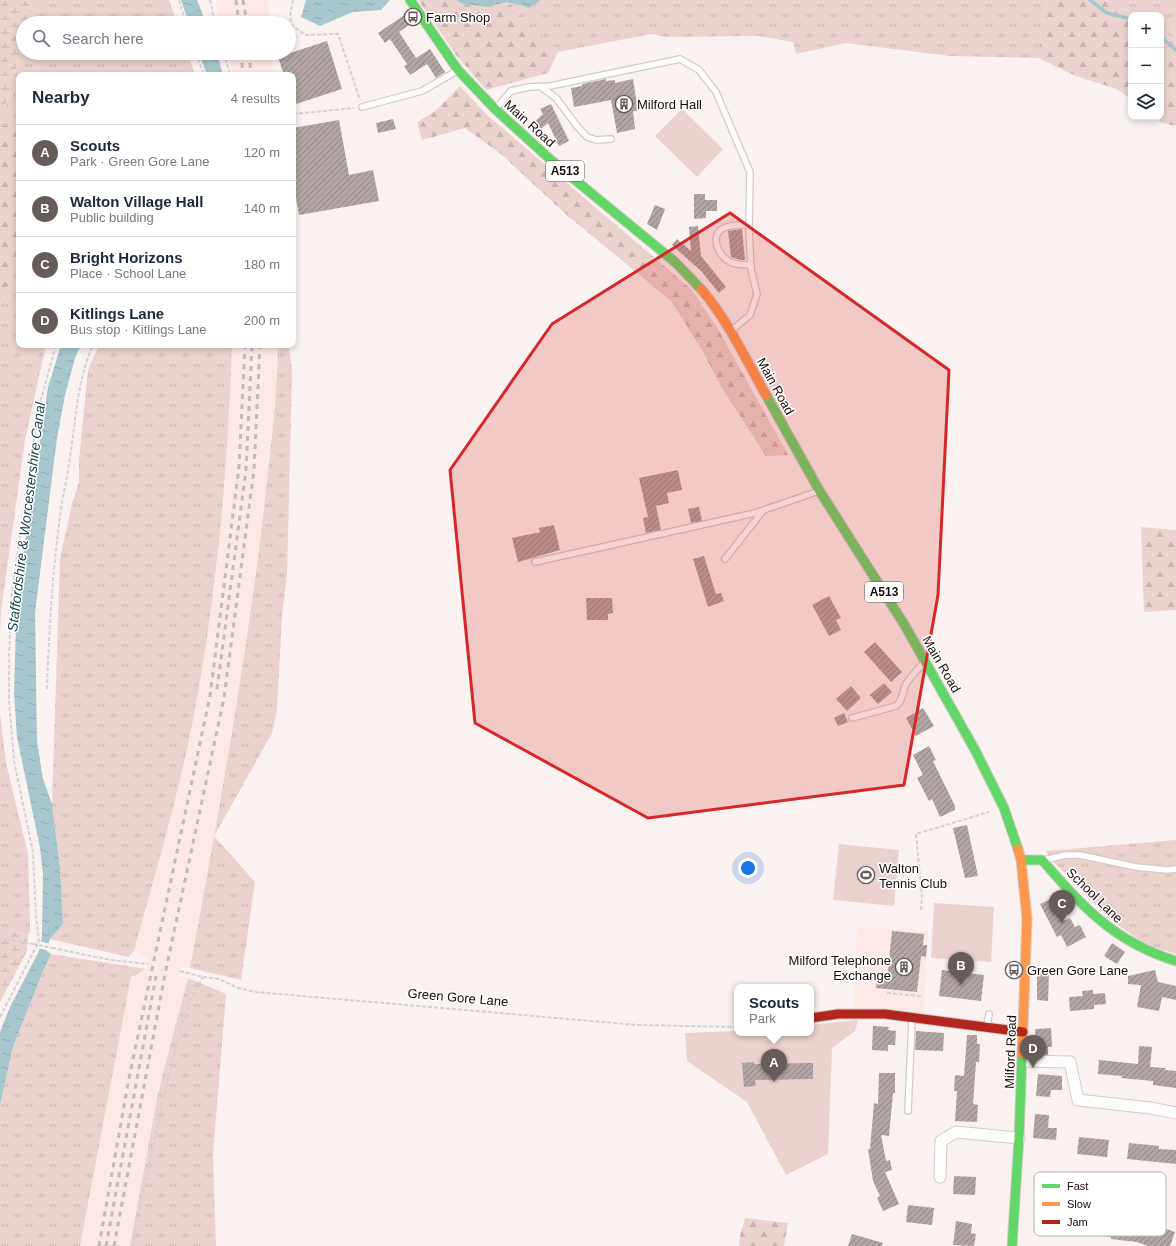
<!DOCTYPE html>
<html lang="en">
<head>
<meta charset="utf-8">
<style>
  body { margin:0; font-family:Helvetica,sans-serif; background:#f2f2f3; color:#1f2937 }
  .controls { position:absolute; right:12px; top:12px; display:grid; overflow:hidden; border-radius:8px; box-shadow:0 2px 6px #0003 }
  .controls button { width:36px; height:36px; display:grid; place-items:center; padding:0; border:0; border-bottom:1px solid #e0e1e3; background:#fff; color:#1f2937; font:20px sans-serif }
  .you { position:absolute; left:748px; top:868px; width:14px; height:14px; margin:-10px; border:3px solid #fff; border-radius:50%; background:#1a73e8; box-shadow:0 0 0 6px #1a73e833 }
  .badge { display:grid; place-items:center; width:26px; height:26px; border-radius:50%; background:#665c5a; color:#fff; font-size:13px; font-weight:700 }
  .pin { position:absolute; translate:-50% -33px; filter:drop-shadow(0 1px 2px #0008) }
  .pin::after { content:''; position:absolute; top:21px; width:14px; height:12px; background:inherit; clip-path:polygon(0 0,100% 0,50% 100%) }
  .popup { position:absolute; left:734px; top:984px; width:80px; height:52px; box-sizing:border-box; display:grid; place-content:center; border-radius:8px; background:#fff; filter:drop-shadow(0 1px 3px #0005); font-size:13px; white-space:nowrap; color:#747a83 }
  .popup b { font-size:15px; color:#1f2937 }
  .popup::after { content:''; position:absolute; left:50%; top:100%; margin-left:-8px; border:8px solid transparent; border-top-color:#fff }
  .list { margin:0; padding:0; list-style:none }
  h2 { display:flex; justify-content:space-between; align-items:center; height:52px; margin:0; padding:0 16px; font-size:17px }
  h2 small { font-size:13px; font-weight:400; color:#747a83 }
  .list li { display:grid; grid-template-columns:26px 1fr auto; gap:12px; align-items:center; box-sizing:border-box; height:56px; padding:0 16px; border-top:1px solid #e0e1e3 }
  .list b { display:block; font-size:15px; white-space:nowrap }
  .list p { margin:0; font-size:13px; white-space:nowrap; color:#747a83 }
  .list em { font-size:13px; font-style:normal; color:#747a83 }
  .icon { flex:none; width:22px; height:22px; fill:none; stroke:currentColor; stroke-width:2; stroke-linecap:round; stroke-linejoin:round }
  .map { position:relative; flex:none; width:1176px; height:1246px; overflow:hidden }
  .search { position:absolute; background:#fff; box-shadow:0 2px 6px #0003; left:16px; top:16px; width:280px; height:44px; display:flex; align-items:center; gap:10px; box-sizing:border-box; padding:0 14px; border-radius:22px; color:#747a83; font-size:15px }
  .panel { position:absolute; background:#fff; box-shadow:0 2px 6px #0003; left:16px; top:72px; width:280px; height:276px; border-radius:8px }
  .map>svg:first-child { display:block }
  .built { fill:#fce8e4 }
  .grass { fill:url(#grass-tufts) }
  .forest { fill:url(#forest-firs) }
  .wetland { fill:url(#wetland-marsh) }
  .park { fill:#ead3ce }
  .water { fill:url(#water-ripples) }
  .pier { fill:#faf2f0 }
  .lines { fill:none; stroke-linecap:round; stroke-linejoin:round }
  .stream { stroke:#a7c7cd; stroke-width:3.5 }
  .building { fill:url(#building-hatch) }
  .lane-casing { stroke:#d5cac8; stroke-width:8 }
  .street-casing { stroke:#d5cac8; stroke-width:13 }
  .fast-casing { stroke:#d5cac8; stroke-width:11 }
  .slow-casing { stroke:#d5cac8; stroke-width:11 }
  .jam-casing { stroke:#d5cac8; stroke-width:11 }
  .path { stroke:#d4d1d1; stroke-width:2; stroke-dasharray:4 2; stroke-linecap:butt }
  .lane { stroke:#fefdfd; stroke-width:5.5 }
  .street { stroke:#fefdfd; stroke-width:11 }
  .fast { stroke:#63d668; stroke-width:9 }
  .slow { stroke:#ff974d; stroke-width:9 }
  .jam { stroke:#b3261e; stroke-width:9 }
  .rail { stroke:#bfbcbc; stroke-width:3; stroke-dasharray:5 5; stroke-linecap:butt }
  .path-bridge { stroke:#d4d1d1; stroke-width:2; stroke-dasharray:4 2; stroke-linecap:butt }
  .marked { fill:#d62828; fill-opacity:0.2; stroke:#d62828; stroke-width:3; stroke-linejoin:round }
  .labels { text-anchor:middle; stroke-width:3; stroke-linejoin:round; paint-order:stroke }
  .shield { fill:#fff; stroke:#5d5453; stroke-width:1 }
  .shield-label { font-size:12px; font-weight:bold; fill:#170b09 }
  .poi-label { font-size:13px; fill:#170b09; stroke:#fff; text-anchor:start }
  .street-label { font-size:13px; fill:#170b09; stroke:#fff }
  .water-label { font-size:14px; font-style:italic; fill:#18444c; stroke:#fff }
  .key { fill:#fff; stroke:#b9b6b5; stroke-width:1 }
  .key-label { font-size:11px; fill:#170b09 }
</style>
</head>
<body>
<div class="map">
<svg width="1176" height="1246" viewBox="0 0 1176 1246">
  <defs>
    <pattern id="grass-tufts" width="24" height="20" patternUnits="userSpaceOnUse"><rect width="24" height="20" fill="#ead3ce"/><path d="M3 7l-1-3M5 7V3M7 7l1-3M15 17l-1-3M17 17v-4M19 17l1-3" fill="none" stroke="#c8b4b0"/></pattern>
    <pattern id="forest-firs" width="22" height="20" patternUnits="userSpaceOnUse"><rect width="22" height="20" fill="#ead3ce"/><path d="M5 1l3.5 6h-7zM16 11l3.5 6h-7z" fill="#c8b4b0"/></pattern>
    <pattern id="wetland-marsh" width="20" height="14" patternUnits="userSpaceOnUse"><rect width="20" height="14" fill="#ead3ce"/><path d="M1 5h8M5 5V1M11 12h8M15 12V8" fill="none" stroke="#c8b4b0"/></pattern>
    <pattern id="water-ripples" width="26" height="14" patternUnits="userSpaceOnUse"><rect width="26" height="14" fill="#a7c7cd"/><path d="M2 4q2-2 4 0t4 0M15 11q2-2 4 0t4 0" fill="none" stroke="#8faaaf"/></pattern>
    <pattern id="building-hatch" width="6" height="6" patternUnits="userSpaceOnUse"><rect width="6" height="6" fill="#b1a6a4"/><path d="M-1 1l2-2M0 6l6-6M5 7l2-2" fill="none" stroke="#8f8584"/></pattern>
  </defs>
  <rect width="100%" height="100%" fill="#faf2f0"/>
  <!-- built -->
  <g class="built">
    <polygon points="216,0 268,0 270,23 219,23"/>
    <polygon points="230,53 272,53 273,75 232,75"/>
    <polygon points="232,345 289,345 292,373 287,574 282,615 277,709 272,733 214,837 190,968 181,966 179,976 188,978 158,1093 130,1246 80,1246 131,977 146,969 149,960 134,950 175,800 197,699 216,579 223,487"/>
    <polygon points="857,927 928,931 924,1013 853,1007"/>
  </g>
  <!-- grass -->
  <g class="grass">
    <polygon points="35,0 169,0 177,23 29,23"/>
    <polygon points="541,0 1048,0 1043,16 1038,58 950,56 846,43 796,54 793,42 759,36 667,37 651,34 558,52 507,2 530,8"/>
    <polygon points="1105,0 1176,0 1176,41 1161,29 1161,15 1137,15"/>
    <polygon points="23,43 23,53 188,53 195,75 19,75 19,127 0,125"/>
    <polygon points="19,243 19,345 46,345 25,440 1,611 0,636 0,304 2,302"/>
    <path d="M99,345H232C228,463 218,582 197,698C182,784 157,867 134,950L129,957L50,939L63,924L60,868L52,804L60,559L72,504L79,481V459L88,370Z"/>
    <path d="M278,345H289L292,373L287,574L282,615L277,709L272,733L214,836L255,882L241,980L190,968C217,823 243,679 261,534C268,471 277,408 278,345Z"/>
    <polygon points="0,713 6,763 28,854 30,931 28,936 9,929 0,931"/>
    <polygon points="1176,840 1176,954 1146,945 1107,917 1050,858 1046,851"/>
    <polygon points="51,954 146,969 131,977 80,1246 0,1246 0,1105 13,1047 44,969"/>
    <polygon points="188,978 226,994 213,1155 216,1246 130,1246 158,1093"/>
  </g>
  <!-- forest -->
  <g class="forest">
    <polygon points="418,0 456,0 462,4 487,7 507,2 558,52 548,73 486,90 457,56"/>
    <polygon points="1048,0 1105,0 1137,15 1131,15 1131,99 1117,89 1076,76 1038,58 1043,16"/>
    <polygon points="1161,29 1176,41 1176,126 1162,123 1154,117 1161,117"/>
    <polygon points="460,86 486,114 691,289 718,329 788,455 766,456 722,388 702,350 671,301 568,216 501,154 465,128 422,140 417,122 434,112"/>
    <polygon points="0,125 19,127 19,243 2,303 0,304"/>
    <polygon points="1141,527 1176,530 1176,610 1144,612"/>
    <polygon points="745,1218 788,1223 784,1246 739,1246 740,1236"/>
  </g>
  <!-- wetland -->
  <g class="wetland">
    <polygon points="0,0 35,0 29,23 23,23 23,43 0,125"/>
    <polygon points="9,929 28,936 27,951 0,1002 0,931"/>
  </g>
  <!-- park -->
  <g class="park">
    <polygon points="682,109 723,149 697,177 655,136"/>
    <polygon points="839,844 899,850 894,906 833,900"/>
    <polygon points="934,903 994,907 991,962 931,958"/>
    <polygon points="858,1020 855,1031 832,1048 828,1154 786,1175 747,1102 687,1061 685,1033 737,1031 737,1033 811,1033 811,1025"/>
  </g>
  <!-- water -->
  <g class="water">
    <polygon points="181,0 197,0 206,23 189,23"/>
    <polygon points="306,0 390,0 381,10 353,12 320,26 301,17"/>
    <polygon points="456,0 541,0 530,8 507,2 487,7 462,4"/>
    <polygon points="199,53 217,53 223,75 207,75"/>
    <polygon points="61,345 81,345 75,358 65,395 57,438 35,613 37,741 43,779 52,804 60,868 63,924 50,939 47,951 51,954 44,969 13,1047 0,1105 0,1032 10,1007 39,951 42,936 43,874 40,848 17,737 14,693 16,625 25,543 48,387"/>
  </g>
  <!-- pier -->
  <polygon class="pier" points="39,941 51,944 49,951 38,948"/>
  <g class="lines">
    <!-- stream -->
    <g class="stream">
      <polyline points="1090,0 1107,13 1131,19"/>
      <polyline points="1161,37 1176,50"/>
    </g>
  </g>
  <!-- building -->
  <g class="building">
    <polygon points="406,14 412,23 399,32 416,58 430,49 445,72 436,78 427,64 410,75 404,66 407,64 390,39 385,43 378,33"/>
    <polygon points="327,41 342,89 293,105 293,75 284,75 278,57"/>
    <polygon points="606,79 606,81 615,80 615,83 633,79 638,111 633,111 635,129 617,133 611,100 574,107 571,88 582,86 582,84"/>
    <polygon points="551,104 569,141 559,146 548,123 537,132 530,126 543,114 540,109"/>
    <polygon points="393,119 396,129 378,133 376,123"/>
    <polygon points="339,120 349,175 373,170 379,201 299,215 293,180 293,128"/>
    <polygon points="694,194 705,194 705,200 717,200 717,211 706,211 706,218 694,219"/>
    <polygon points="655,205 665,209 657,230 647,224"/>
    <polygon points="698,226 701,256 726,287 719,293 701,271 672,245 677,239 691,251 689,227"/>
    <polygon points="742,229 745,260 740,260 731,257 728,231"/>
    <polygon points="678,470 682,490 667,493 669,503 656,506 661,530 646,533 643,518 648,517 639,478"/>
    <polygon points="699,507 702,521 691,523 688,509"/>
    <polygon points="554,525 560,550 518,562 512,538 540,532 539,528"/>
    <polygon points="704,556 716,594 721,593 724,601 708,607 693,559"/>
    <polygon points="829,596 841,618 836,620 841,630 829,636 812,605"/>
    <polygon points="586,598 612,598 613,613 608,614 608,620 587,620"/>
    <polygon points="875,642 902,672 891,682 864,652"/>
    <polygon points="884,683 892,692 878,704 870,695"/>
    <polygon points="851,686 861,698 847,711 836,699"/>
    <polygon points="923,708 934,726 916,736 906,718"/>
    <polygon points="844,713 848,722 838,726 834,718"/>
    <polygon points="929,746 936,760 933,761 955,806 955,810 940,817 932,799 929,801 917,778 923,775 913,755"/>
    <polygon points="967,825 978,876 965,878 953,828"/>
    <polygon points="1051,899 1063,921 1070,918 1075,927 1080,925 1086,937 1067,947 1061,935 1057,937 1040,904"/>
    <polygon points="892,931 924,934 923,945 927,945 926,957 921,956 917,992 876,988 877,978 887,979"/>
    <polygon points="1112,943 1125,952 1117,964 1104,956"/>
    <polygon points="942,970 984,975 981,1001 939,996"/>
    <polygon points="1155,970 1158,982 1176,986 1176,1000 1162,997 1159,1011 1137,1007 1141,985 1128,984 1128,976"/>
    <polygon points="1037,973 1049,973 1048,1001 1037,1000"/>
    <polygon points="1093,990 1093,994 1105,993 1106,1004 1094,1005 1094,1009 1070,1011 1069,997 1083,996 1082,991"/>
    <polygon points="873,1026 889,1027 888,1030 896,1031 895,1045 888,1045 888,1051 872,1050"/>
    <polygon points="1051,1028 1052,1047 1048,1047 1048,1055 1037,1054 1035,1029"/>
    <polygon points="916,1031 944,1033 943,1051 915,1050"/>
    <polygon points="967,1035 977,1035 977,1044 980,1044 979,1062 976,1062 973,1104 978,1105 977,1122 955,1121 957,1091 954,1091 955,1075 964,1076"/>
    <polygon points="1139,1046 1152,1047 1150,1067 1166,1068 1165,1070 1176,1071 1176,1088 1153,1085 1153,1081 1121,1078 1122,1076 1098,1074 1099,1060 1138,1064"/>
    <polygon points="754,1062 754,1064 813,1063 813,1079 755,1080 756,1086 744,1087 742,1063"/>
    <polygon points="879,1073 895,1073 895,1093 893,1093 889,1136 881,1135 886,1161 890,1160 892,1170 885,1172 899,1204 883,1211 877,1198 880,1196 873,1181 868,1149 870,1149 874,1103 878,1104"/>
    <polygon points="1038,1074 1062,1076 1062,1090 1051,1090 1050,1097 1036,1096"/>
    <polygon points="1035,1114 1049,1115 1048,1128 1057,1128 1056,1140 1033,1138"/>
    <polygon points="1079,1137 1109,1140 1107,1157 1077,1154"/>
    <polygon points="1129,1143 1159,1146 1159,1149 1176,1150 1176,1164 1127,1159"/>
    <polygon points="1040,1173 1064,1173 1063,1199 1049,1199 1065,1228 1053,1235 1040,1211"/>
    <polygon points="954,1176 976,1177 975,1195 953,1194"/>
    <polygon points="1107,1200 1121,1201 1119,1218 1142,1220 1175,1232 1170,1246 1148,1246 1137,1242 1111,1239 1111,1237 1079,1234 1081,1211 1106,1213"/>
    <polygon points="908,1205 934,1208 932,1225 906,1222"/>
    <polygon points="956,1221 972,1224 971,1233 976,1234 974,1246 953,1245"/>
    <polygon points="852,1234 883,1243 882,1246 848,1246"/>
  </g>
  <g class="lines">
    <defs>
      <g id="lane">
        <polyline points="541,87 556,98 577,126 587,137 596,140 611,139"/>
        <polyline points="498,106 511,91 529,87 550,86 680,59 699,70 716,92 750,172 749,229 751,269 757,294 750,315 732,330"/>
        <polyline points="362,107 422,91 455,72"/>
        <path d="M749,225C741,225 732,224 724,228C709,234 718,256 730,262C736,265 744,265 751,265"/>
        <polyline points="725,559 762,512"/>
        <polyline points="535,562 755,513 816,492"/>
        <path d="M852,718L896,706C903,700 902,694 905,686C909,678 916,671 922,665"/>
        <polyline points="1044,860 1066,855 1080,855 1136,867 1167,870 1176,869"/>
        <polyline points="987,1026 989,1014"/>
        <polyline points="908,1111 912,1019"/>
      </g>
      <g id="street">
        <polyline points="1023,1061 1070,1062 1078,1100 1151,1108 1176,1113"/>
        <polyline points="940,1177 941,1141 956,1132 1019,1138"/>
      </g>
      <g id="fast">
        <polyline points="410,0 458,70 495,109 552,161 675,262 701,289"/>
        <polyline points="766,395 819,490 904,624 975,750 1004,808 1018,849"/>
        <path d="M1021,860H1042C1083,907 1114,942 1176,961"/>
        <polyline points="1012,1246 1019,1138 1022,1054"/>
      </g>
      <g id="slow">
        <path d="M701,289C728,320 746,360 766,395"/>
        <polyline points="1018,849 1021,860 1027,919 1022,1054"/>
      </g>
      <polyline id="jam" points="811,1018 838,1014 885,1014 1023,1032"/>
    </defs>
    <!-- lane casing -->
    <use href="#lane" class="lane-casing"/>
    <!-- street casing -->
    <use href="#street" class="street-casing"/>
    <!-- fast casing -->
    <use href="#fast" class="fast-casing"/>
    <!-- slow casing -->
    <use href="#slow" class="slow-casing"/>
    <!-- jam casing -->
    <use href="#jam" class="jam-casing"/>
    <!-- path -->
    <g class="path">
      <polyline points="179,0 186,23"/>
      <polyline points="210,0 215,23"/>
      <polyline points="293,0 290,16 292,25 305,35 338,34 360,100"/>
      <polyline points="196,53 204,75"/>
      <polyline points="224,53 230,75"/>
      <polyline points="293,114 354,108"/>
      <path d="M47,689C49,627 53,564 62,502C65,487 68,472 70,457C76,419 77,381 93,345"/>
      <polyline points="921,910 922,897 916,834 989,812"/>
      <polyline points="0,938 33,944"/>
      <polyline points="52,948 111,960 148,964"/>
      <polyline points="180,971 203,977 219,979 238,988 256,992 638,1025 737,1027"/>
      <polyline points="887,993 921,996"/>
      <polyline points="0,1017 39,941 36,918 33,852 14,761 9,702 9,654 12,593 26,492 39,407 56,345"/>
      <polyline points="133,1246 136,1225 162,1104 181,1026 191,998 203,977"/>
    </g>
    <!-- lane -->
    <use href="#lane" class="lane"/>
    <!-- street -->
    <use href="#street" class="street"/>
    <!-- fast -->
    <use href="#fast" class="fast"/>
    <!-- slow -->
    <use href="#slow" class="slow"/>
    <!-- jam -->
    <use href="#jam" class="jam"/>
    <!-- rail -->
    <g class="rail">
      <polyline points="236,0 239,23"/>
      <polyline points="243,0 247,23"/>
      <polyline points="241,53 243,75"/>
      <polyline points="249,53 251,75"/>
      <polyline points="217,689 246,470 252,345"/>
      <polyline points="99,1246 129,1078 210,696 239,467 245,345"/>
      <polyline points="106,1246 156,976"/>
      <polyline points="114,1246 165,974 224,698 254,470 260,345"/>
    </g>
    <!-- path-bridge -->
    <polyline class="path-bridge" points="33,944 52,948"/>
  </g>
  <!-- marked area -->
  <path class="marked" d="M730,213L949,370L938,595L904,785L648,818L475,723L450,470L552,324Z"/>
  <!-- icons -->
  <defs>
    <symbol id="bus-ring" viewBox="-11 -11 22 22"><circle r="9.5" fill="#fff" stroke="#665c5a" stroke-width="1.5"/><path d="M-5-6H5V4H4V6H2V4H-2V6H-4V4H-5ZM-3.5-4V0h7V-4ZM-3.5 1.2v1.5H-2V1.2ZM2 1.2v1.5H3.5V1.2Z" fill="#665c5a"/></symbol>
    <symbol id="building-ring" viewBox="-11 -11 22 22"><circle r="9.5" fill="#fff" stroke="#665c5a" stroke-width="1.5"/><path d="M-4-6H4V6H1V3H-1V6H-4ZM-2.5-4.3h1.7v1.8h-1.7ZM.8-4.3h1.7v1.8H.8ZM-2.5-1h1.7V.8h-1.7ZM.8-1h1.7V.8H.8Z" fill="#665c5a"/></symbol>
    <symbol id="stadium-ring" viewBox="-11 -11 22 22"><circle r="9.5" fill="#fff" stroke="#665c5a" stroke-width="1.5"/><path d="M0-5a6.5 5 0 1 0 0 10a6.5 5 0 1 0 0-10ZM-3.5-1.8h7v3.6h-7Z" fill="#665c5a"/></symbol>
  </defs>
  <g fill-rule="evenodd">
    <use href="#bus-ring" x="403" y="7" width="20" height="20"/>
    <use href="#building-ring" x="614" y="94" width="20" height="20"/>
    <use href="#stadium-ring" x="856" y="865" width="20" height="20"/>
    <use href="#building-ring" x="894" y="957" width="20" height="20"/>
    <use href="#bus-ring" x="1004" y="960" width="20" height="20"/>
  </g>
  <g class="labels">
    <!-- shield labels -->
    <g class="shield">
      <rect x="546" y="161" width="38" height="20" rx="3"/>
      <rect x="865" y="582" width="38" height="20" rx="3"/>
    </g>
    <g class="shield-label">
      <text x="565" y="175">A513</text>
      <text x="884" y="596">A513</text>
    </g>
    <!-- poi labels -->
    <g class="poi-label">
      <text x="426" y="22">Farm Shop</text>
      <text x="637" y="109">Milford Hall</text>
      <text x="879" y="873">Walton<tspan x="879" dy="15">Tennis Club</tspan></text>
      <text x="891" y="965" text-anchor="end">Milford Telephone<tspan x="891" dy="15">Exchange</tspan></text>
      <text x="1027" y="975">Green Gore Lane</text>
    </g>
    <!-- street labels -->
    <g class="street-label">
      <text transform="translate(530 123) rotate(42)" y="5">Main Road</text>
      <text transform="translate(776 386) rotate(61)" y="5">Main Road</text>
      <text transform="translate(942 664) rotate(60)" y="5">Main Road</text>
      <text transform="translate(1095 895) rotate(44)" y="5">School Lane</text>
      <text transform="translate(458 997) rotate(5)" y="5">Green Gore Lane</text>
      <text transform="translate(1010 1052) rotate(-88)" y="5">Milford Road</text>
    </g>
    <!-- water labels -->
    <g class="water-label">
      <text transform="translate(26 517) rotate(-83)" y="5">Staffordshire &amp; Worcestershire Canal</text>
    </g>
  </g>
  <!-- legend -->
  <rect x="1034" y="1172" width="132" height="64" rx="6" class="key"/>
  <rect x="1042" y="1184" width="18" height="4" fill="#63d668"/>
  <rect x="1042" y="1202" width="18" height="4" fill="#ff974d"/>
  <rect x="1042" y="1220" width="18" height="4" fill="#b3261e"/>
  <g class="key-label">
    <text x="1067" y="1190">Fast</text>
    <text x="1067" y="1208">Slow</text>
    <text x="1067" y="1226">Jam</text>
  </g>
</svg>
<div class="controls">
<button>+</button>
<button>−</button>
<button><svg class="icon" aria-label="layers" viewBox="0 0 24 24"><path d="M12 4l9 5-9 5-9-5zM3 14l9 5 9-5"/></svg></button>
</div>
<div class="you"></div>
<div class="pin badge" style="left:774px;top:1082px">A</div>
<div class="popup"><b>Scouts</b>Park</div>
<div class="pin badge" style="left:961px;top:985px">B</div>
<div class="pin badge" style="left:1062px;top:923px">C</div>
<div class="pin badge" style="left:1033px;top:1068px">D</div>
<div class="search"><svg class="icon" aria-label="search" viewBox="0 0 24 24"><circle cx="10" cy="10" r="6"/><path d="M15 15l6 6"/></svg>Search here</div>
<section class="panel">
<h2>Nearby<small>4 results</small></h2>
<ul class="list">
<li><span class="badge">A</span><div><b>Scouts</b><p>Park · Green Gore Lane</p></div><em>120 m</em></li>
<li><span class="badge">B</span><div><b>Walton Village Hall</b><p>Public building</p></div><em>140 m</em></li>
<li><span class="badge">C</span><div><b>Bright Horizons</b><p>Place · School Lane</p></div><em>180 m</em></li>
<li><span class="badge">D</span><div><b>Kitlings Lane</b><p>Bus stop · Kitlings Lane</p></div><em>200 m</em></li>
</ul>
</section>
</div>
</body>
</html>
